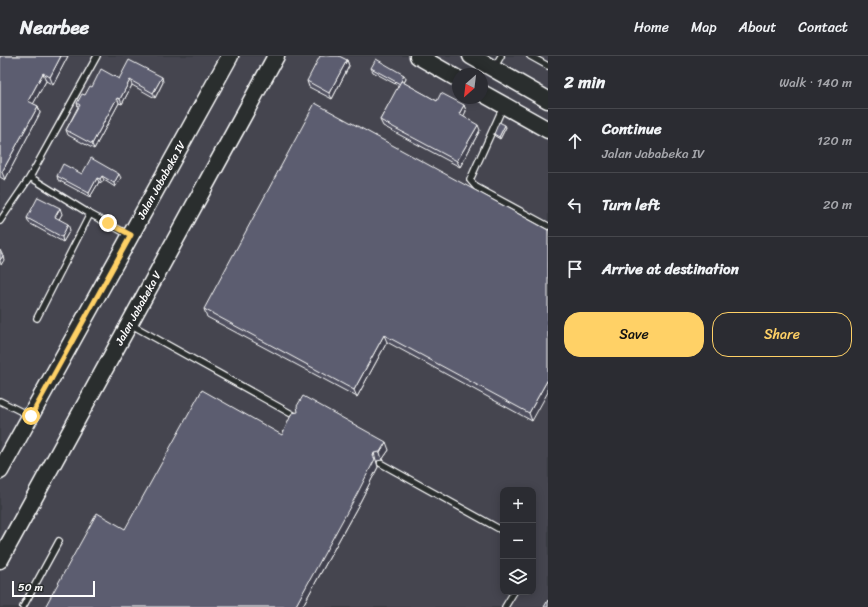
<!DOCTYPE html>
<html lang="en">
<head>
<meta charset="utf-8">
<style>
  body { margin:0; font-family:Sriracha,sans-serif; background:#37383e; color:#f1f3f6 }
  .controls { position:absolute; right:12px; bottom:12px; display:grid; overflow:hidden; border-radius:8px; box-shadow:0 2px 10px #0003 }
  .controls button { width:36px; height:36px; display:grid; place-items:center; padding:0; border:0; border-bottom:1px solid #47484d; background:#2b2c32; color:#f1f3f6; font:20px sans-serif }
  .compass { position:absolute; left:452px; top:12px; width:36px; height:36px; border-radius:50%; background:#2b2c32; box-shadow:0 2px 10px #0003; rotate:208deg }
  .scale { position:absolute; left:12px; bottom:10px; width:83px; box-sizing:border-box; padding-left:4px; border:2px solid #fff; border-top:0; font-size:11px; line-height:14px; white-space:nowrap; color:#fff; -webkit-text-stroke:3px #2a2d2e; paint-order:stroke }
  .stop { position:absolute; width:12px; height:12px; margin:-9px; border:3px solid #ffd166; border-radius:50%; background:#fff }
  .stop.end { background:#ffd166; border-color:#fff; box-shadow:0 1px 4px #0008 }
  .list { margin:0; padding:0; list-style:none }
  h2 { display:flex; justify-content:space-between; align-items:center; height:52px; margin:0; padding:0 16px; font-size:17px }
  h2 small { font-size:13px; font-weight:400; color:#a6a7ac }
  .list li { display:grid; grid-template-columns:26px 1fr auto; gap:12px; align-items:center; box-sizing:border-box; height:64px; padding:0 16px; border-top:1px solid #47484d }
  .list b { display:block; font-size:15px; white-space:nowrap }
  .list p { margin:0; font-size:13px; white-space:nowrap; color:#a6a7ac }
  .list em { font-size:13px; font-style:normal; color:#a6a7ac }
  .actions { display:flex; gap:8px; padding:12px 16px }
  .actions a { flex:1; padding:9px 0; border:1px solid #ffd166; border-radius:16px; text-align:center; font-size:14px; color:#ffd166 }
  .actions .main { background:#ffd166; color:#111 }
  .icon { flex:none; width:22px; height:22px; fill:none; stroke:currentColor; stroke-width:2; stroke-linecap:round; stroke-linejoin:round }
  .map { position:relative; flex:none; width:548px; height:551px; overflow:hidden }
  header { display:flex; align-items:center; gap:24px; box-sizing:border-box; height:56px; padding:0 20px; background:#2b2c32; border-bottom:1px solid #47484d }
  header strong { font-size:19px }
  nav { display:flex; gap:22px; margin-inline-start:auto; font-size:14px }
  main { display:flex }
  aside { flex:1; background:#2b2c32 }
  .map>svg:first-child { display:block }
  .built { fill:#444550; fill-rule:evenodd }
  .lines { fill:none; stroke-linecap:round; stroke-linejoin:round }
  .lane-casing { stroke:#fff; stroke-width:8 }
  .secondary-casing { stroke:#fff; stroke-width:19 }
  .lane { stroke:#2a2d2e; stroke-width:5.5 }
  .secondary { stroke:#2a2d2e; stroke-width:16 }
  .wall { fill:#4f505f; stroke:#fff }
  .shaded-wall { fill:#40414e; stroke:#fff }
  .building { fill:#5c5d6f; stroke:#fff }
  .route { stroke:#ffd166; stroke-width:5 }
  .labels { text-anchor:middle; stroke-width:4; stroke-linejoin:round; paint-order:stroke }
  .street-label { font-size:11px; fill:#fff; stroke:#2a2d2e }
</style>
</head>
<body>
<header>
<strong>Nearbee</strong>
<nav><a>Home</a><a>Map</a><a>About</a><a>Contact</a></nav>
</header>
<main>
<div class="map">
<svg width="548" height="551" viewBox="0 0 548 551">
  <rect width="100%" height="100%" fill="#393b42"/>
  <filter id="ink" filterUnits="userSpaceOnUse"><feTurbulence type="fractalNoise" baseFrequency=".025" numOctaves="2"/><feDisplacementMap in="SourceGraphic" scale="8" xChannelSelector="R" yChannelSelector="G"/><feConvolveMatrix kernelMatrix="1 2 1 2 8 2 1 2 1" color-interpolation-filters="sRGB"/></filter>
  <g filter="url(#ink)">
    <!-- built -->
    <path class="built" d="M0,0H548V551H0ZM458,18H482V42H458ZM503,434H533V536H503Z"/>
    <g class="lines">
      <defs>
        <g id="lane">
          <polyline points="97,0 30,121 90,158 129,179"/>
          <polyline points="530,0 548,10"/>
          <polyline points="494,12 501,0"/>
          <polyline points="503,51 470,124 476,131 548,170"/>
          <polyline points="0,165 30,121"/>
          <polyline points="37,262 90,158"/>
          <polyline points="130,268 297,361"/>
          <polyline points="0,345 30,360"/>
          <polyline points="380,407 503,475"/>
          <polyline points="23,551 59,485"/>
          <polyline points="505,551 514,536"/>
        </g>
        <g id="secondary">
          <polyline points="418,0 458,23"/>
          <polyline points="471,0 548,44"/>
          <polyline points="482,37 548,74"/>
          <polyline points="0,415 230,0"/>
          <polyline points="0,504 276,0"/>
        </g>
      </defs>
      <!-- lane casing -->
      <use href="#lane" class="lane-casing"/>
      <!-- secondary casing -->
      <use href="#secondary" class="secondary-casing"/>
      <!-- lane -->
      <use href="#lane" class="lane"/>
      <!-- secondary -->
      <use href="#secondary" class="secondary"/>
    </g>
    <!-- wall -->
    <g class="wall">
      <polygon points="0,0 68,0 53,29 46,25 33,48 38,50 40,57 5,124 0,121"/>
      <polygon points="347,4 349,10 332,43 309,31 307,25"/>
      <polygon points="371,12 404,19 406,23 404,27 437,45 464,49 466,55 463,60 480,74 460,111 383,70 380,64 399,30 373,16"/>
      <polygon points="119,23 163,26 155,42 132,29 122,48 119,47 94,93 68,79 66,74 78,51 77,47 85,39 92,31"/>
      <polygon points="506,71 500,83 495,80 494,78"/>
      <polygon points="82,118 121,122 115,131 104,124 102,127 99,126 90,141 58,124 57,120"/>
      <polygon points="62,158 59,163 70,174 63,186 29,167 27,162"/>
      <polygon points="548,174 532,365 387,286 357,341 207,261 204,253"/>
      <polygon points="282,379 389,394 382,404 377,405 378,411 360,446 302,551 45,551 125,473"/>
    </g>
    <!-- shaded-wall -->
    <g class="shaded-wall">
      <polygon points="61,0 68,0 53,29 50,21"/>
      <polygon points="347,4 349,10 332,43 329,37"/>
      <polygon points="43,17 46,25 31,52 28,45"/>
      <polygon points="404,19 406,23 401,31 400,28"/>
      <polygon points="162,21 163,26 155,42 153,37"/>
      <polygon points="130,24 132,29 122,48 120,43"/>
      <polygon points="117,42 119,47 94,93 92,88"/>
      <polygon points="464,49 466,55 462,64 459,58"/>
      <polygon points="38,50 40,57 5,124 2,116"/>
      <polygon points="478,69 480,74 460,111 457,105"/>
      <polygon points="505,69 506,71 500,83 499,81"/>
      <polygon points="119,118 121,122 115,131 114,127"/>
      <polygon points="102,120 104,124 102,127 100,123"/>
      <polygon points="97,122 99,126 90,141 89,137"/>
      <polygon points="60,152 62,158 57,167 55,161"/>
      <polygon points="68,168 70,174 63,186 62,181"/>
      <polygon points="3,200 4,204 1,209 0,204"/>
      <polygon points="384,279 387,286 357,341 354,334"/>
      <polygon points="548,323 548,336 532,365 529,357"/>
      <polygon points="386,386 389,394 382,404 380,396"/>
      <polygon points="374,397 378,411 360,446 302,551 295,551 373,400"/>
    </g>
    <!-- building -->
    <g class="building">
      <polygon points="0,0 61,0 50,21 43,17 28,45 38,50 2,116 0,115"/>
      <polygon points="320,0 339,0 347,4 329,37 307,25"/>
      <polygon points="376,3 404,19 400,28 371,12"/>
      <polygon points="129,4 162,21 153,37 130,24 120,43 117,42 92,88 66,74 80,49 77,47 82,38 85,39 90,30 92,31 101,13 119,23"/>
      <polygon points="401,25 437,45 441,37 464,49 459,58 478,69 457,105 380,64"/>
      <polygon points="315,47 548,174 548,323 529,357 384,279 354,334 204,253"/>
      <polygon points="499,66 505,69 499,81 494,78"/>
      <polygon points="91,102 119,118 114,127 102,120 100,123 97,122 89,137 57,120 63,108 82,118"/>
      <polygon points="38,141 60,152 55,161 68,168 62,181 27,162"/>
      <polygon points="0,194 3,200 0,204"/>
      <polygon points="202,334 282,379 292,357 298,356 297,350 303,340 386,386 380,396 374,397 373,400 375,403 357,438 295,551 45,551 97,457 125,473"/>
      <polygon points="548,544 548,551 544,551"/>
    </g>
  </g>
  <g class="lines" filter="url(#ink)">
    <!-- route -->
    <polyline class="route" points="31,360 131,179 108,167"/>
  </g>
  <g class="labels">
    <!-- street labels -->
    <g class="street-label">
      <text transform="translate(161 124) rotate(-61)" y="4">Jalan Jababeka IV</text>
      <text transform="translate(138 252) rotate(-61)" y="4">Jalan Jababeka V</text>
    </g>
  </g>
</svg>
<div class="controls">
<button>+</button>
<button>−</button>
<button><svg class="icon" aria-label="layers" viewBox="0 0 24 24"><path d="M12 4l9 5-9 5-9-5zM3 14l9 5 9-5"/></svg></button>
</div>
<svg class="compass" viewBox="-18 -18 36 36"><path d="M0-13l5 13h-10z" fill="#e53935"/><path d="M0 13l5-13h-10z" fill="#a6a7ac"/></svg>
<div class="scale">50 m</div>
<div class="stop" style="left:31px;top:360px"></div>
<div class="stop end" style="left:108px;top:167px"></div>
</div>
<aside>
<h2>2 min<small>Walk · 140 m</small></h2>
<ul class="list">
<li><svg class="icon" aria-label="ahead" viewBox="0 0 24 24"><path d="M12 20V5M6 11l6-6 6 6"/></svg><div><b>Continue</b><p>Jalan Jababeka IV</p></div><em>120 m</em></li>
<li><svg class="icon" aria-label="left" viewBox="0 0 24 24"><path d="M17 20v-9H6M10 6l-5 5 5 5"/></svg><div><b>Turn left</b></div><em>20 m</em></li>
<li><svg class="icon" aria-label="arrive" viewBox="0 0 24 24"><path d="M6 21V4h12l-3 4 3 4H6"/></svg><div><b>Arrive at destination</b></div></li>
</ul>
<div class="actions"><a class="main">Save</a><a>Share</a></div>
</aside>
</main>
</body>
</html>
